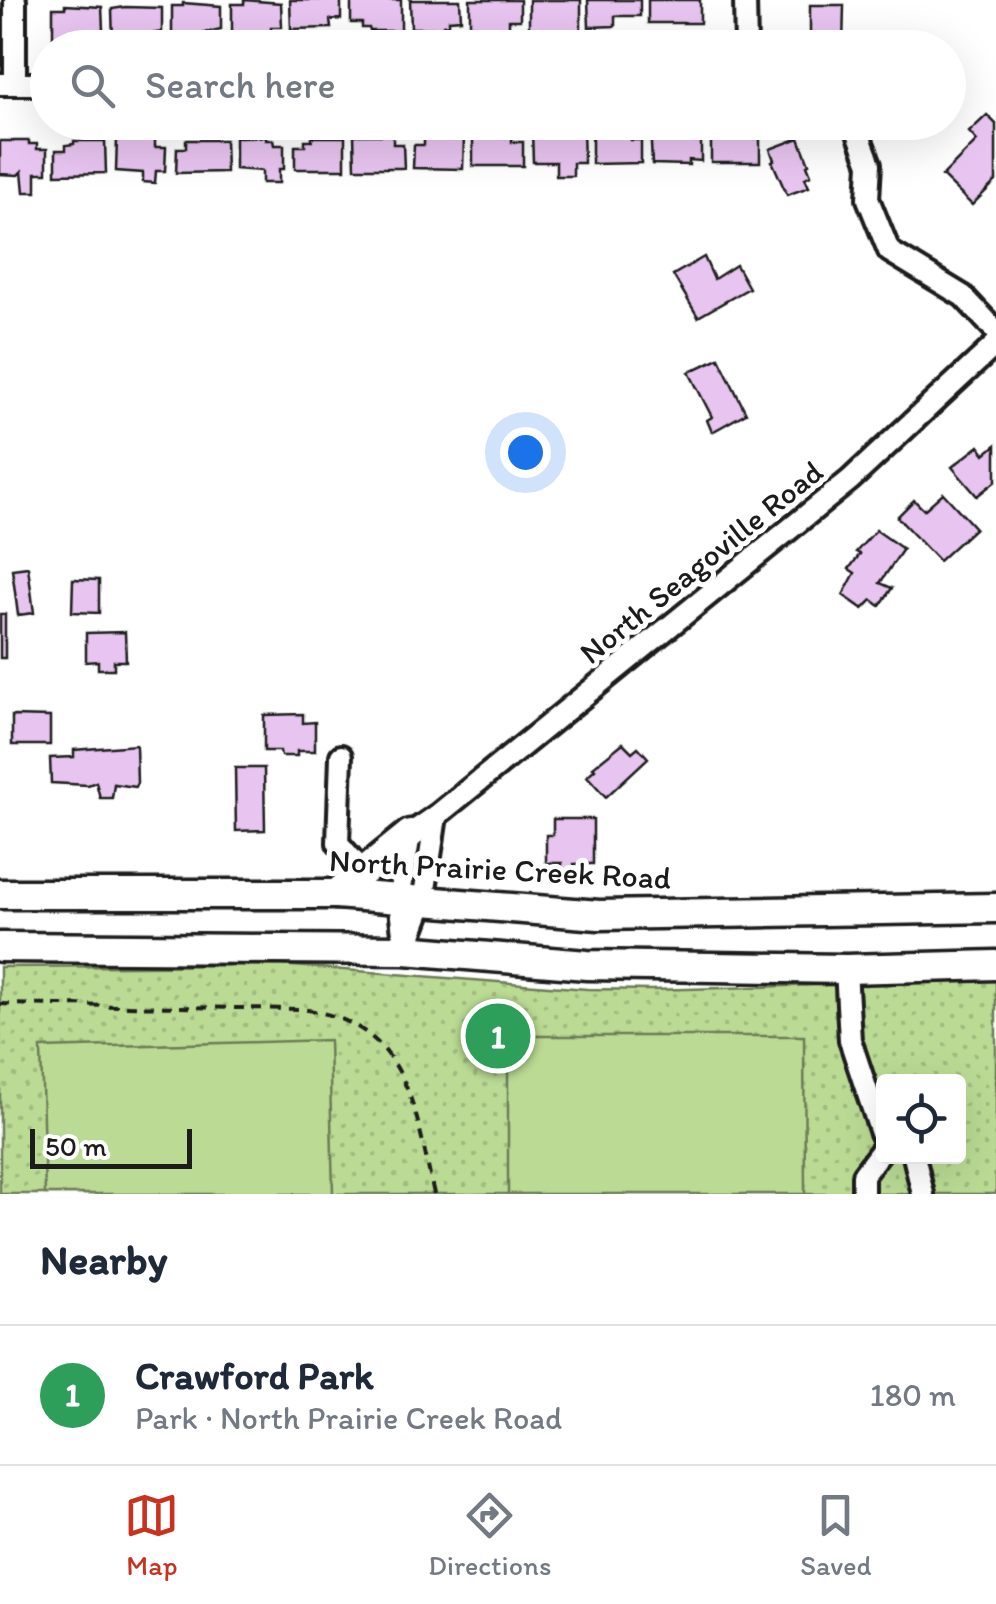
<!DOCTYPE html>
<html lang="en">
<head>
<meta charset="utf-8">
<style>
  body { margin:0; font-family:Itim,sans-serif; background:#f6f6f7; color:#1f2937 }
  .controls { position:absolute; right:30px; bottom:30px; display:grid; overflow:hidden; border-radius:10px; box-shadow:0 10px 40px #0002 }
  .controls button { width:90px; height:90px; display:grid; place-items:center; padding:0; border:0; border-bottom:2px solid #e0e1e3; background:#fff; color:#1f2937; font:50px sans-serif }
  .scale { position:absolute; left:30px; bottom:25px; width:162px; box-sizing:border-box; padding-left:10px; border:5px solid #1c1c1c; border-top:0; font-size:28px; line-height:35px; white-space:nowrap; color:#1c1c1c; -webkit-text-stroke:8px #fff; paint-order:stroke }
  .you { position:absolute; left:525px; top:452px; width:35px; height:35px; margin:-25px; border:8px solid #fff; border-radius:50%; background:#1a73e8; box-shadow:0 0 0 15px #1a73e833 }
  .badge { display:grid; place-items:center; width:65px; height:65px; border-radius:50%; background:#c8321e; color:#fff; font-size:32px; font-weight:700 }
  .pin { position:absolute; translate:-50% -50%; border:5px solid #fff; box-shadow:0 2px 10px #0006 }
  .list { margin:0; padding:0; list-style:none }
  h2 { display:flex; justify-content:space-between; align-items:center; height:130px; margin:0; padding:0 40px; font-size:42px }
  h2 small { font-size:32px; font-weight:400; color:#747a83 }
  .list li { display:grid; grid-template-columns:65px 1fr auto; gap:30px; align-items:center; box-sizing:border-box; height:140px; padding:0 40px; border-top:2px solid #e0e1e3 }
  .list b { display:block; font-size:38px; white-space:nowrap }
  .list p { margin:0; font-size:32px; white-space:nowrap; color:#747a83 }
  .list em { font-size:32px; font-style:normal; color:#747a83 }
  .icon { flex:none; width:55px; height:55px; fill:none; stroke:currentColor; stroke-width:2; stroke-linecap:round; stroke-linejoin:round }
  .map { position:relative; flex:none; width:996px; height:1194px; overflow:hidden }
  .search { position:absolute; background:#fff; box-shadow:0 10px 40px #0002; left:30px; right:30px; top:30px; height:110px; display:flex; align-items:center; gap:25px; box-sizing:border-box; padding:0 35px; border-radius:55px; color:#747a83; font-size:38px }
  .sheet { height:270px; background:#fff }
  nav { display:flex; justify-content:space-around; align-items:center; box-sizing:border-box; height:140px; border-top:2px solid #e0e1e3; background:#fff; font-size:28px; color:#747a83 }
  nav a { display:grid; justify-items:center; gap:5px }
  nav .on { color:#c8321e }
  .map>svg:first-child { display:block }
  .grass { fill:url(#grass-dots); stroke:#6c7c58; stroke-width:2.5; fill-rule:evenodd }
  .garden { fill:#bbdb94; stroke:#6c7c58; stroke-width:2.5 }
  .building { fill:#e8c4f0; stroke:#1c1c1c; stroke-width:2.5 }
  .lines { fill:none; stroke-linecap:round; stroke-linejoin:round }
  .minor-casing { stroke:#1c1c1c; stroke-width:28 }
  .major-casing { stroke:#1c1c1c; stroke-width:35 }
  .path { stroke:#1c1c1c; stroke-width:4; stroke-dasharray:10 8; stroke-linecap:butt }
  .minor { stroke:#fff; stroke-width:20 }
  .major { stroke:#fff; stroke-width:28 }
  .labels { text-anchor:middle; stroke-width:10; stroke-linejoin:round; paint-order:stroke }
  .street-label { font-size:32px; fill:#1c1c1c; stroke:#fff }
</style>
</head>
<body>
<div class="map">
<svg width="996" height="1194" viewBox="0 0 996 1194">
  <defs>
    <pattern id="grass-dots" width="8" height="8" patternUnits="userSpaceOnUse" patternTransform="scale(2.5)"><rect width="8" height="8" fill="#bbdb94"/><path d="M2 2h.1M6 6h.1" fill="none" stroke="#a0bb7f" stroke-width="1.8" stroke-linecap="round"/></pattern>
  </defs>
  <rect width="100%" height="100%" fill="#fff"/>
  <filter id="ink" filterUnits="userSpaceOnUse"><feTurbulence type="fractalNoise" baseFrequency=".01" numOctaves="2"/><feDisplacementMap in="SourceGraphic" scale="20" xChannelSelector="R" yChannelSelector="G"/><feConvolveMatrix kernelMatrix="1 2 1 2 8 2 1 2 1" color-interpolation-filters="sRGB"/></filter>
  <g filter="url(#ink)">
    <!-- grass -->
    <path class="grass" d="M280,965L587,989L651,990L996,980V1194H0V967ZM884,1082H958V1156H884Z"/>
    <!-- garden -->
    <g class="garden">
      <polygon points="508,1036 804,1036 805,1194 508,1194"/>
      <polygon points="329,1040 333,1194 45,1194 41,1048"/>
    </g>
    <!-- building -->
    <g class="building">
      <polygon points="244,0 281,3 282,27 271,27 271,35 232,35 232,4 244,4"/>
      <polygon points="290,0 341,0 341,19 330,20 331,28 291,29"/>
      <polygon points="351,0 401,0 401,31 370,31 369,28 362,28 362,23 351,23"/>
      <polygon points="410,0 460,0 461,19 449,20 449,24 443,25 443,28 411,28"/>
      <polygon points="470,0 520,0 520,20 509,20 509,28 470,29"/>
      <rect x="529" y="0" width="52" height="31"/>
      <polygon points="588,0 640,0 640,16 615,16 615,26 589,27"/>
      <rect x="648" y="0" width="52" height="23"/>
      <polygon points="183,3 221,6 221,29 203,33 203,38 172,38 172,6 183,6"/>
      <polygon points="65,5 102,7 103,31 91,31 91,40 53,41 53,8 65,8"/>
      <polygon points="810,5 844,5 843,48 810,45"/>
      <polygon points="125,7 162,8 162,32 144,35 144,41 113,42 112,9"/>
      <polygon points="987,115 996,124 996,181 972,205 942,176 977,141 969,132"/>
      <polygon points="650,123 662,123 662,131 701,133 701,161 689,160 689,165 652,164"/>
      <polygon points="583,129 584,163 573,163 573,176 556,176 556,162 533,162 532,130"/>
      <polygon points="711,130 742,130 742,133 750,133 750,138 760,138 760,162 711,162"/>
      <polygon points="592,132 631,132 631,140 641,140 641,163 592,164"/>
      <polygon points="473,134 505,134 505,137 512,136 512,142 523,142 523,166 473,166"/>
      <polygon points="354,135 393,135 393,144 403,144 404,168 355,168"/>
      <polygon points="424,136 464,136 463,169 413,168 414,145 424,145"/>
      <polygon points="235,137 266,137 266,140 273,140 274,145 284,145 284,169 279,169 279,183 262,183 262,171 235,169"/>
      <polygon points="312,137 345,137 345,169 295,169 295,146 305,146 305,140 312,140"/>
      <polygon points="117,138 155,139 155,147 166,147 165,171 156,171 155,183 143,182 143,173 116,171"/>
      <polygon points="799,138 809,164 807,165 811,175 805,178 809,187 787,195 772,161 774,160 770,149"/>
      <polygon points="186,140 225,140 226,172 176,173 177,148 186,148"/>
      <polygon points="0,141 29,141 29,144 37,144 37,149 47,149 47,173 36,173 36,192 24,192 22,171 18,175 0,174"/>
      <polygon points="74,141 105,141 106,173 56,174 56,150 66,150 66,145 74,144"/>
      <polygon points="704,257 714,279 736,265 749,288 698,317 673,275"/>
      <polygon points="719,358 746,413 712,432 707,420 712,417 689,372"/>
      <polygon points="996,445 996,481 977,496 952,467 979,446 985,454"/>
      <polygon points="943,493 975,528 939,561 897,517 914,500 924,510"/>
      <polygon points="876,530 903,549 880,583 892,588 880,606 872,600 863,609 843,595 855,573 849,569 860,554 856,552"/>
      <polygon points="28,567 34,613 18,615 12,569"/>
      <polygon points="73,579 99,580 99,613 72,612"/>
      <rect x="0" y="614" width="5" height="44"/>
      <polygon points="125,632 126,661 114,661 114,669 98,669 98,661 86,662 86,633"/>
      <polygon points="303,714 303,723 315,722 315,751 297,751 297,756 281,756 280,751 264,751 264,715"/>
      <polygon points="12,716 50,717 50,745 12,745"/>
      <polygon points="623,743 632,752 638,747 648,758 606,797 587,776 595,769 593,767"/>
      <polygon points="136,745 137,783 135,787 114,784 112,798 100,798 96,782 88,785 51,783 50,758 74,757 74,750"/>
      <polygon points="235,768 264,768 265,830 236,831"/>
      <polygon points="553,819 593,819 593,864 574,864 574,869 562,869 562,863 546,863 546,835 553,835"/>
    </g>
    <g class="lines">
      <defs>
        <g id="minor">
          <polyline points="15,0 15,84"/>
          <polyline points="745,0 746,48"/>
          <polyline points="0,84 48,84"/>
          <polyline points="854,122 870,164 868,199 889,251 963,296 996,331"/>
          <polyline points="341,756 338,843 363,872"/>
          <polyline points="408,943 423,903 436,816"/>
          <polyline points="405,950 399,900 410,834 436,816 850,480 996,344"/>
          <polyline points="846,969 850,1040 884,1142"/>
          <polyline points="914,1156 923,1194"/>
          <polyline points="863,1194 863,1175 884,1147"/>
        </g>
        <g id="major">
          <polyline points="0,894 336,894 599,915 996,908"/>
          <polyline points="336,894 410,834"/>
          <polyline points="0,947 405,950 587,965 846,969 996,965"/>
        </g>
      </defs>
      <!-- minor casing -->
      <use href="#minor" class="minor-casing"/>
      <!-- major casing -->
      <use href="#major" class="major-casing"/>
      <!-- path -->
      <path class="path" d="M0,1004L301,1009C408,1023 414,1106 434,1194"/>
      <!-- minor -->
      <use href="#minor" class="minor"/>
      <!-- major -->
      <use href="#major" class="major"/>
    </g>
  </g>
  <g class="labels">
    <!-- street labels -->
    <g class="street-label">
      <text transform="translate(701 562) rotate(-39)" y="11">North Seagoville Road</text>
      <text transform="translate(500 869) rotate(3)" y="11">North Prairie Creek Road</text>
    </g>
  </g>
</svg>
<div class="controls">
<button><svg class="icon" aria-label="locate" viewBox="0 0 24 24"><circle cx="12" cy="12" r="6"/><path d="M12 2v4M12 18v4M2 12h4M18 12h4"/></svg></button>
</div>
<div class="scale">50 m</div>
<div class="you"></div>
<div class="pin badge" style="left:498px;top:1036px;background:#2e9e5b">1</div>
<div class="search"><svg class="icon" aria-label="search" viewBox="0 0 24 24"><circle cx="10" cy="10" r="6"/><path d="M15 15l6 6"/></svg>Search here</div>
</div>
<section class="sheet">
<h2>Nearby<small></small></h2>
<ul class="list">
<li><span class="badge" style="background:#2e9e5b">1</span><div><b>Crawford Park</b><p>Park · North Prairie Creek Road</p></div><em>180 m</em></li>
</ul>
</section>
<nav>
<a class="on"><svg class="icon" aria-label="map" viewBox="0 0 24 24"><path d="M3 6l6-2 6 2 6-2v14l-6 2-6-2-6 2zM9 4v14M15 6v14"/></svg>Map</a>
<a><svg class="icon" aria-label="directions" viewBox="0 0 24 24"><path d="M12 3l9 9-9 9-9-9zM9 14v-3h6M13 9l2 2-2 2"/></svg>Directions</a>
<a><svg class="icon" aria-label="saved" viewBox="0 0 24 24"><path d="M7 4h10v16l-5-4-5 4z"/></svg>Saved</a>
</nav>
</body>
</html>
